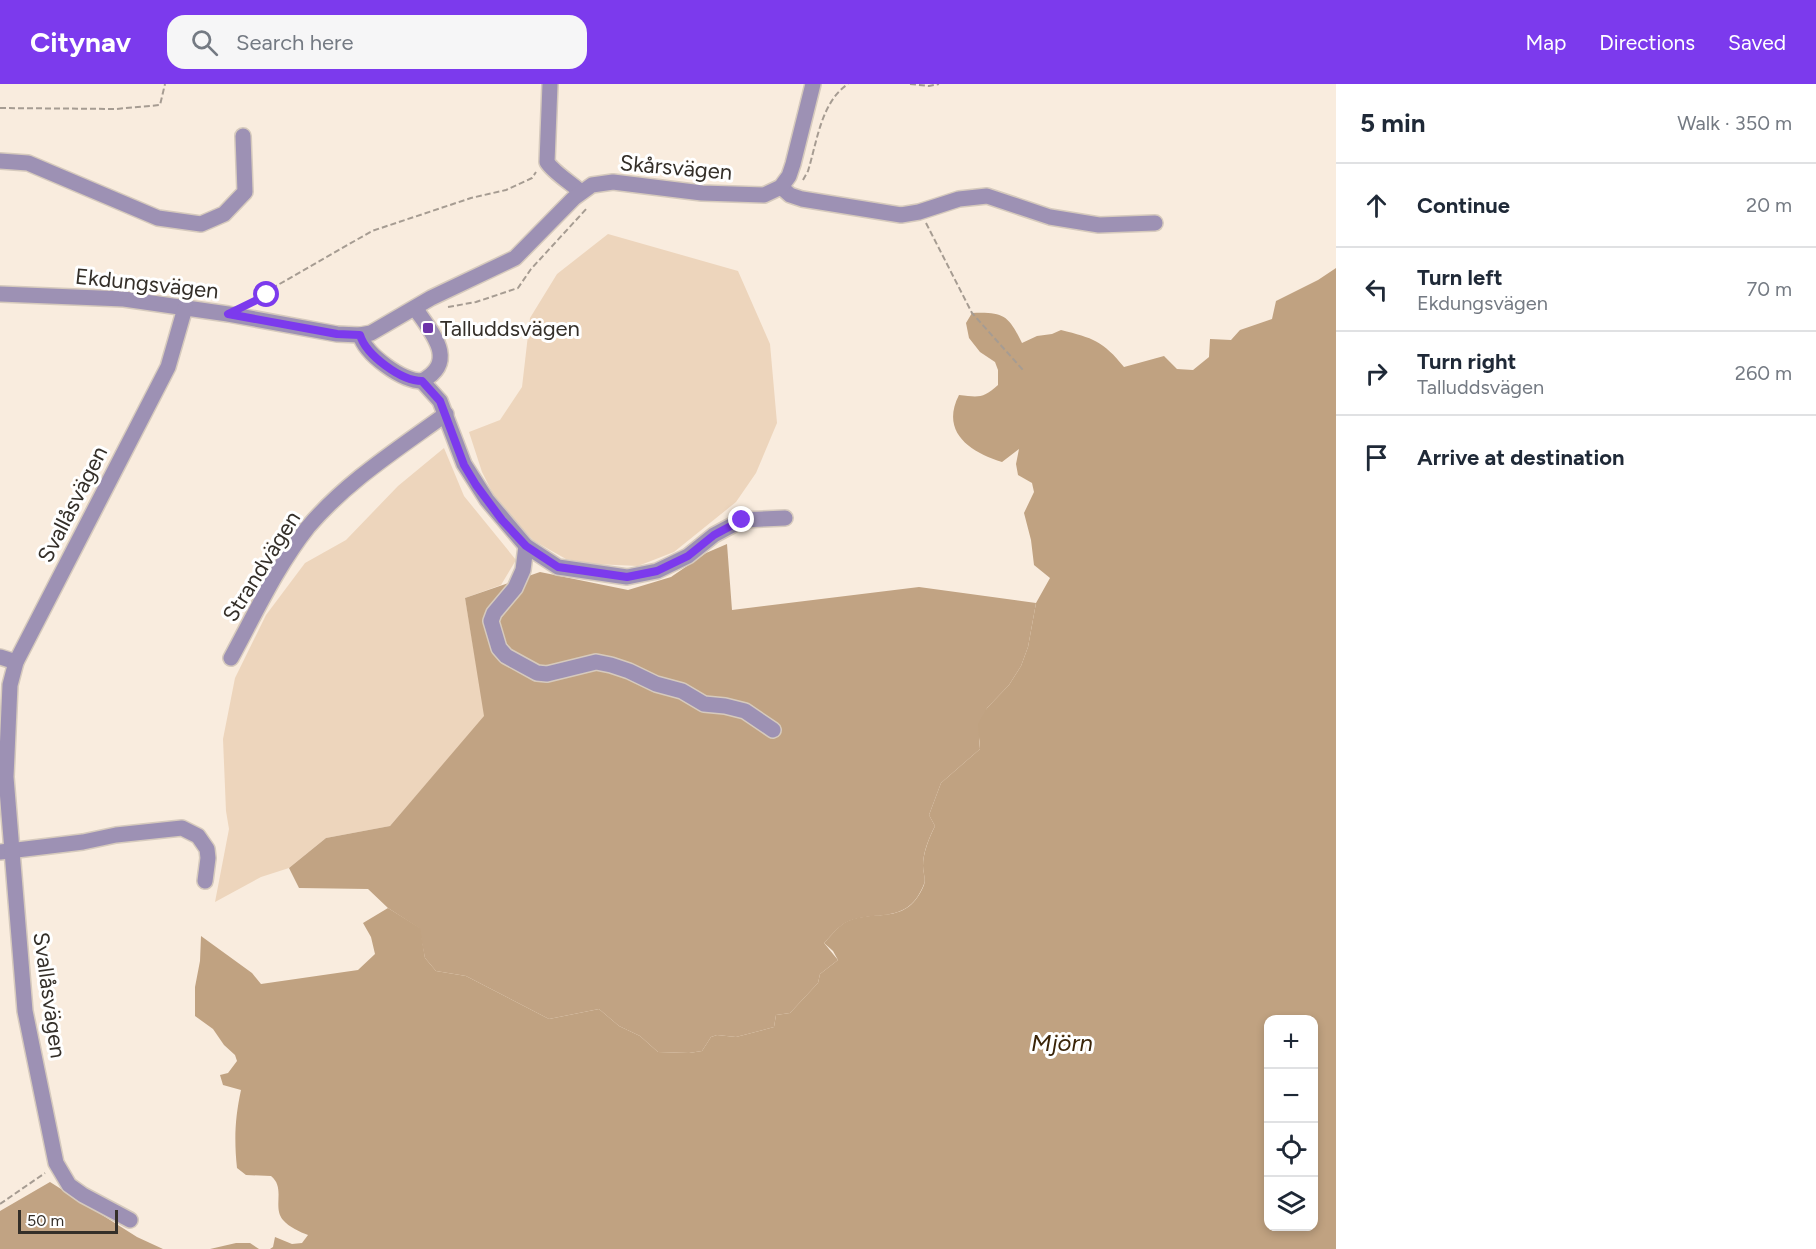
<!DOCTYPE html>
<html lang="en">
<head>
<meta charset="utf-8">
<style>
  body { margin:0; font-family:Figtree,sans-serif; background:#f6f6f7; color:#1f2937 }
  .controls { position:absolute; right:18px; bottom:18px; display:grid; overflow:hidden; border-radius:12px; box-shadow:0 3px 9px #0003 }
  .controls button { width:54px; height:54px; display:grid; place-items:center; padding:0; border:0; border-bottom:2px solid #e0e1e3; background:#fff; color:#1f2937; font:30px sans-serif }
  .scale { position:absolute; left:18px; bottom:15px; width:100px; box-sizing:border-box; padding-left:6px; border:3px solid #342f29; border-top:0; font-size:16px; line-height:21px; white-space:nowrap; color:#342f29; -webkit-text-stroke:4px #fff; paint-order:stroke }
  .stop { position:absolute; width:18px; height:18px; margin:-14px; border:4px solid #7c3aed; border-radius:50%; background:#fff }
  .stop.end { background:#7c3aed; border-color:#fff; box-shadow:0 2px 6px #0008 }
  .list { margin:0; padding:0; list-style:none }
  h2 { display:flex; justify-content:space-between; align-items:center; height:78px; margin:0; padding:0 24px; font-size:26px }
  h2 small { font-size:20px; font-weight:400; color:#747a83 }
  .list li { display:grid; grid-template-columns:39px 1fr auto; gap:18px; align-items:center; box-sizing:border-box; height:84px; padding:0 24px; border-top:2px solid #e0e1e3 }
  .list b { display:block; font-size:22px; white-space:nowrap }
  .list p { margin:0; font-size:20px; white-space:nowrap; color:#747a83 }
  .list em { font-size:20px; font-style:normal; color:#747a83 }
  .icon { flex:none; width:33px; height:33px; fill:none; stroke:currentColor; stroke-width:2; stroke-linecap:round; stroke-linejoin:round }
  .map { position:relative; flex:none; width:1336px; height:1165px; overflow:hidden }
  header { display:flex; align-items:center; gap:36px; box-sizing:border-box; height:84px; padding:0 30px; background:#7c3aed; color:#fff }
  header strong { font-size:28px }
  nav { display:flex; gap:33px; margin-inline-start:auto; font-size:21px }
  .search { width:420px; height:54px; background:#f6f6f7; display:flex; align-items:center; gap:15px; box-sizing:border-box; padding:0 21px; border-radius:18px; color:#747a83; font-size:22px }
  main { display:flex }
  aside { flex:1; background:#fff }
  .map>svg:first-child { display:block }
  .green { fill:#edd5bc }
  .forest { fill:#c1a383 }
  .water { fill:#c0a281; fill-rule:evenodd }
  .lines { fill:none; stroke-linecap:round; stroke-linejoin:round }
  .minor-casing { stroke:#d6cabd; stroke-width:18 }
  .path { stroke:#a69c92; stroke-width:2; stroke-dasharray:6 3; stroke-linecap:butt }
  .minor { stroke:#9d91b4; stroke-width:15 }
  .route { stroke:#7c3aed; stroke-width:8 }
  .poi-dot { fill:#6c33aa; stroke:#fff; stroke-width:2 }
  .labels { text-anchor:middle; stroke-width:6; stroke-linejoin:round; paint-order:stroke }
  .street-label { font-size:22px; fill:#342f29; stroke:#fff }
  .poi-label { font-size:22px; fill:#342f29; stroke:#fff; text-anchor:start }
  .water-label { font-size:24px; font-style:italic; fill:#3a2408; stroke:#fff }
</style>
</head>
<body>
<header>
<strong>Citynav</strong>
<div class="search"><svg class="icon" aria-label="search" viewBox="0 0 24 24"><circle cx="10" cy="10" r="6"/><path d="M15 15l6 6"/></svg>Search here</div>
<nav><a>Map</a><a>Directions</a><a>Saved</a></nav>
</header>
<main>
<div class="map">
<svg width="1336" height="1165" viewBox="0 0 1336 1165">
  <rect width="100%" height="100%" fill="#f9ecde"/>
  <!-- green -->
  <g class="green">
    <polygon points="608,150 738,187 770,260 777,339 756,389 736,418 674,468 638,482 594,480 566,475 534,457 498,420 482,388 469,348 500,336 522,303 530,234 557,190"/>
    <polygon points="444,364 464,412 516,476 501,501 465,514 485,632 390,742 326,754 289,784 261,793 215,818 229,745 226,727 223,655 235,594 266,531 305,479 346,456 398,402"/>
  </g>
  <!-- forest -->
  <g class="forest">
    <path d="M727,460L732,526L919,503L1036,519L1028,563L1021,582L1009,601L987,624L979,656L980,665L941,699L929,731L935,742C929,754 923,768 923,782C923,788 926,795 924,800C908,841 878,826 849,837C840,840 831,852 824,859L838,876L820,890L818,899L790,929L776,931L774,943L736,953L717,951L711,953L702,967L689,969L658,968L640,952L619,942L599,925L549,935L466,892L436,887L425,874L419,844L388,824L368,805L299,804L289,784L326,754L390,742L484,632L465,514L540,488L628,506L671,493L706,469Z"/>
    <polygon points="50,1098 137,1153 163,1165 0,1165 0,1127"/>
  </g>
  <!-- water -->
  <g class="water">
    <path d="M1336,184V1165H270L273,1163L275,1153L292,1160L302,1159L308,1151C300,1148 289,1143 283,1136C272,1123 286,1104 271,1092L246,1091L237,1084C234,1055 235,1034 241,1006L223,1001L220,991L228,989L237,977L235,971L224,961L213,945L195,932V903L200,877L201,852L252,889L261,900L358,886L375,870L371,853L363,839L388,824L420,844L425,874L436,887L466,892L549,935L599,925L619,942L640,952L658,968L689,969L702,967L711,953L717,951L736,953L774,943L776,931L790,929L818,899L820,890L838,876L833,867L824,859C831,852 840,840 848,837C878,825 907,842 924,801C926,795 923,788 923,782C923,769 929,754 935,742L929,731L941,699L980,665L978,640L987,624L1009,601L1021,582L1028,563L1036,519L1050,494L1034,481L1031,456L1024,429L1034,408L1032,399L1018,391L1016,380L1019,365L1002,378C970,368 940,348 959,311C978,313 983,315 998,301V286L995,278L980,268L969,254L966,239L972,229C1004,228 1008,231 1022,259L1037,252L1052,250L1061,246C1093,254 1103,257 1124,283L1164,272L1177,285L1193,286L1209,273L1210,255L1231,256L1240,246L1272,235L1276,217L1318,196ZM1268,936H1314V1142H1268Z"/>
    <polygon points="236,1159 250,1159 259,1165 210,1165"/>
  </g>
  <g class="lines">
    <defs>
      <g id="minor">
        <path d="M550,0L547,78C553,88 571,99 581,108"/>
        <polyline points="0,77 28,79 158,134 201,140 224,130 245,108 243,52"/>
        <polyline points="781,103 790,111 802,115 901,131 919,128 959,115 987,112 1050,133 1099,141 1155,139"/>
        <polyline points="0,210 124,215 228,230 337,250 360,251 371,249 431,214 515,174 574,114 592,101 613,98 702,109 764,111 781,103 789,92 793,80 813,0"/>
        <path d="M415,224C431,248 459,277 422,297"/>
        <path d="M360,251C366,271 402,297 422,297"/>
        <polyline points="422,297 440,317 464,380 487,416 526,462 558,483 627,493 657,487 688,472 714,451 742,436 785,434"/>
        <polyline points="526,462 523,486 515,504 494,529 491,537 499,564 506,572 537,589 547,590 596,578 611,581 629,587 656,600 682,607 704,620 725,622 745,627 773,646"/>
        <polyline points="0,573 16,578"/>
        <path d="M231,574C255,530 277,482 308,443C347,397 398,365 446,330"/>
        <polyline points="0,768 83,758 116,751 182,744 198,752 207,765 208,774 205,797"/>
        <polyline points="130,1136 83,1111 69,1101 56,1079 37,986 25,927 6,693 10,601 16,578 168,283 185,224"/>
      </g>
    </defs>
    <!-- minor casing -->
    <use href="#minor" class="minor-casing"/>
    <!-- path -->
    <g class="path">
      <polyline points="910,0 929,2 939,0"/>
      <polyline points="0,24 116,25 160,21 165,0"/>
      <path d="M803,96L808,87C817,58 821,18 848,0"/>
      <polyline points="926,139 972,229 1023,286"/>
      <polyline points="250,220 267,211 276,202 372,147 471,114 506,106 532,94 536,88"/>
      <polyline points="448,223 476,218 518,204 531,185 588,123"/>
      <polyline points="0,1120 45,1089"/>
    </g>
    <!-- minor -->
    <use href="#minor" class="minor"/>
  </g>
  <g class="lines">
    <!-- route -->
    <path class="route" d="M267,211L228,230L337,250L360,251C366,271 401,297 422,297L440,317L464,381L476,401L502,436L526,462L558,483L627,493L657,487L688,472L714,451L742,436"/>
  </g>
  <!-- markers -->
  <rect class="poi-dot" x="422" y="238" width="12" height="12" rx="3"/>
  <g class="labels">
    <!-- street labels -->
    <g class="street-label">
      <text transform="translate(676 83) rotate(5)" y="8">Skårsvägen</text>
      <text transform="translate(147 199) rotate(6)" y="8">Ekdungsvägen</text>
      <text transform="translate(72 420) rotate(-63)" y="8">Svallåsvägen</text>
      <text transform="translate(261 482) rotate(-58)" y="8">Strandvägen</text>
      <text transform="translate(50 911) rotate(82)" y="8">Svallåsvägen</text>
    </g>
    <!-- poi labels -->
    <g class="poi-label">
      <text x="440" y="252">Talluddsvägen</text>
    </g>
    <!-- water labels -->
    <g class="water-label">
      <text x="1062" y="967">Mjörn</text>
    </g>
  </g>
</svg>
<div class="controls">
<button>+</button>
<button>−</button>
<button><svg class="icon" aria-label="locate" viewBox="0 0 24 24"><circle cx="12" cy="12" r="6"/><path d="M12 2v4M12 18v4M2 12h4M18 12h4"/></svg></button>
<button><svg class="icon" aria-label="layers" viewBox="0 0 24 24"><path d="M12 4l9 5-9 5-9-5zM3 14l9 5 9-5"/></svg></button>
</div>
<div class="scale">50 m</div>
<div class="stop" style="left:267px;top:211px"></div>
<div class="stop end" style="left:742px;top:436px"></div>
</div>
<aside>
<h2>5 min<small>Walk · 350 m</small></h2>
<ul class="list">
<li><svg class="icon" aria-label="ahead" viewBox="0 0 24 24"><path d="M12 20V5M6 11l6-6 6 6"/></svg><div><b>Continue</b></div><em>20 m</em></li>
<li><svg class="icon" aria-label="left" viewBox="0 0 24 24"><path d="M17 20v-9H6M10 6l-5 5 5 5"/></svg><div><b>Turn left</b><p>Ekdungsvägen</p></div><em>70 m</em></li>
<li><svg class="icon" aria-label="right" viewBox="0 0 24 24"><path d="M7 20v-9h11M14 6l5 5-5 5"/></svg><div><b>Turn right</b><p>Talluddsvägen</p></div><em>260 m</em></li>
<li><svg class="icon" aria-label="arrive" viewBox="0 0 24 24"><path d="M6 21V4h12l-3 4 3 4H6"/></svg><div><b>Arrive at destination</b></div></li>
</ul>
</aside>
</main>
</body>
</html>
